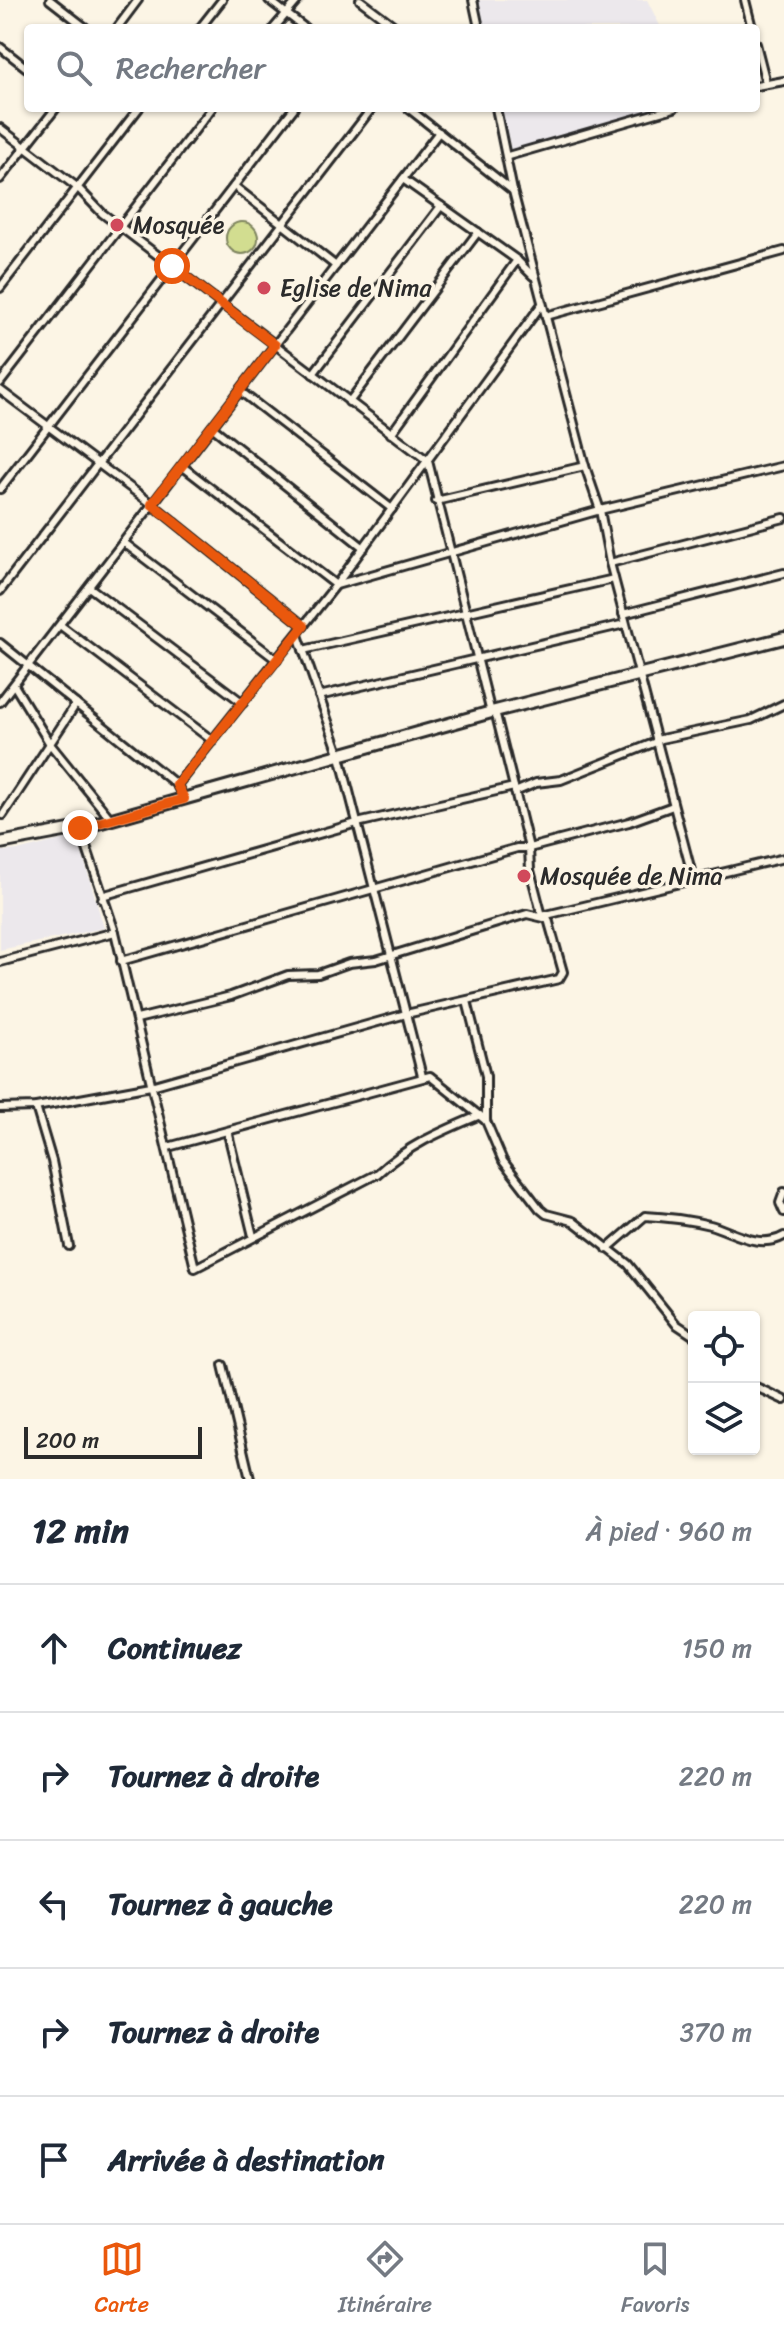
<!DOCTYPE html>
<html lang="fr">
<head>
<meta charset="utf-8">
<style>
  body { margin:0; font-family:Sriracha,sans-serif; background:#f6f6f7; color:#1f2937 }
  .controls { position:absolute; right:24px; bottom:24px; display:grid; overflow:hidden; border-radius:8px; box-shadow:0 2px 6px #0004 }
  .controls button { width:72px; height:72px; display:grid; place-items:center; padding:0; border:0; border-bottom:2px solid #e0e1e3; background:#fff; color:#1f2937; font:40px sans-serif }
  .scale { position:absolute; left:24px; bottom:20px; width:178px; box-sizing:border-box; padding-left:8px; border:4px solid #2b2b2b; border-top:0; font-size:22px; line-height:28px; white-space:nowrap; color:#2b2b2b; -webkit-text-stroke:6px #fcf5e5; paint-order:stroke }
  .stop { position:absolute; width:24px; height:24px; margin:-18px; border:6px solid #ea580c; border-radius:50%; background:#fff }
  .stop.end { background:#ea580c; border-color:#fff; box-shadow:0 2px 8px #0008 }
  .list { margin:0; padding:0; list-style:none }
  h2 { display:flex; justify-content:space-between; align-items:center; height:104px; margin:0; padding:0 32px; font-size:34px }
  h2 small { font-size:26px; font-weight:400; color:#747a83 }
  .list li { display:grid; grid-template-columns:52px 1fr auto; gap:24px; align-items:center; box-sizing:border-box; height:128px; padding:0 32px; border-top:2px solid #e0e1e3 }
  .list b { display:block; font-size:30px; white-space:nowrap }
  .list em { font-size:26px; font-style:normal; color:#747a83 }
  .icon { flex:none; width:44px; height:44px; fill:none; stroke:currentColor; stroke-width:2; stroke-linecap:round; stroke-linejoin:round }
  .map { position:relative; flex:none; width:784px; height:1479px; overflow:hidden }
  .search { position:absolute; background:#fff; box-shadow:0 2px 6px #0004; left:24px; right:24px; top:24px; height:88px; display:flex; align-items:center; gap:20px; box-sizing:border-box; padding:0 28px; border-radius:8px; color:#747a83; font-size:30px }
  .sheet { height:744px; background:#fff }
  nav { display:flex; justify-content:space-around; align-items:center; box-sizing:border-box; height:112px; border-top:2px solid #e0e1e3; background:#fff; font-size:22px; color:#747a83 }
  nav a { display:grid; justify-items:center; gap:4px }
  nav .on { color:#ea580c }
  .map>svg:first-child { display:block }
  .built { fill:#ece8ec }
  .green { fill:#d2dd90; stroke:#7e845e; stroke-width:2 }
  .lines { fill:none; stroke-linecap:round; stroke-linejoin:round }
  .minor-casing { stroke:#2b2b2b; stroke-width:12 }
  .primary-casing { stroke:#2b2b2b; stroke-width:16 }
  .minor { stroke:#fcf5e5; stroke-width:6 }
  .primary { stroke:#fcf5e5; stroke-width:10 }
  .route { stroke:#ea580c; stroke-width:10 }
  .poi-dot { fill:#d1495b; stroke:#fcf5e5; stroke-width:3 }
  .labels { text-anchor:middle; stroke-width:7; stroke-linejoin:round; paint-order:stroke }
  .poi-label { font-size:24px; fill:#2b2b2b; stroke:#fcf5e5; text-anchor:start }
</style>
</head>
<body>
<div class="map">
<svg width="784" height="1479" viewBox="0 0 784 1479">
  <rect width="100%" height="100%" fill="#fcf5e5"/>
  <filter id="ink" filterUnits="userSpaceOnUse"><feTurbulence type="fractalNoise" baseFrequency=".0125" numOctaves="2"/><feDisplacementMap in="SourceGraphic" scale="16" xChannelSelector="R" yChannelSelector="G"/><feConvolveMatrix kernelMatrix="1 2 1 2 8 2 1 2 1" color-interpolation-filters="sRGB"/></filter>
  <g filter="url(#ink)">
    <!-- built -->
    <g class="built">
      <polygon points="478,0 647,0 661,28 484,28"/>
      <polygon points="502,108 680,108 513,161"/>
      <polygon points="77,836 104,928 0,950 0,851 21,850"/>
    </g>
    <!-- green -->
    <circle class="green" cx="242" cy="238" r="16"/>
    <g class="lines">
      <defs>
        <g id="minor">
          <polyline points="50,0 86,28"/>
          <polyline points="269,0 305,28"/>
          <polyline points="360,0 397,28"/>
          <polyline points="473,0 479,28"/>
          <polyline points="745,0 752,28"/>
          <polyline points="117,28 138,0"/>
          <polyline points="200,28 222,0"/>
          <polyline points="274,28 298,0"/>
          <polyline points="756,44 766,83"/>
          <polyline points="0,47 28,69"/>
          <polyline points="756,86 784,81"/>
          <polyline points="408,108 513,191"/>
          <polyline points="496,108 513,191 585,466 600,510 610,563 694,882"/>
          <polyline points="0,128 78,188 102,213 428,461 491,713"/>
          <polyline points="508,156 674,108"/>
          <polyline points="0,179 56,108"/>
          <polyline points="403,179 517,260 533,276"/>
          <polyline points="234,186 336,266"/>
          <polyline points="0,288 139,108"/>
          <polyline points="546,316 784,251"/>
          <polyline points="313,374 441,206"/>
          <polyline points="0,383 212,108"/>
          <polyline points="0,390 152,504 304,626"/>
          <polyline points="240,391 392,509"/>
          <polyline points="349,402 478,232"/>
          <polyline points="212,427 364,548"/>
          <polyline points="391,434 517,260"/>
          <polyline points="182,466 336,585 600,510 784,466"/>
          <polyline points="0,489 294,108"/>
          <polyline points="436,501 585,466"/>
          <polyline points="123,542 277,660"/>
          <polyline points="610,563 784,518"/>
          <polyline points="89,587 243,703"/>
          <polyline points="0,591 372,108"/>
          <polyline points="623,614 784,573"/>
          <polyline points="60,625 213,741"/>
          <polyline points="298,635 340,756 422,1076"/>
          <polyline points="0,643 177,785 184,799"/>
          <polyline points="303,650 614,579"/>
          <polyline points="14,685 50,744 109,817"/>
          <polyline points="319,696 625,624"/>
          <polyline points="0,702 439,132"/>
          <polyline points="656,740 751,720 784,704"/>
          <polyline points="177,785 336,585 542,304"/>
          <polyline points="514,787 529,848 629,822 673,806"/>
          <polyline points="515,792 536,783 561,780 656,742"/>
          <polyline points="3,815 76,704"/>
          <path d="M80,828L115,932L195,1268L377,1174C408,1145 442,1131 480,1115"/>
          <polyline points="102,899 105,895 357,823 514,787 495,711"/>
          <polyline points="121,961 517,848 529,848 530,870 542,916 784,858"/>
          <polyline points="0,962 115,932"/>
          <polyline points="467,1001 486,1076 486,1121"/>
          <polyline points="36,1107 52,1161 69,1246"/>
          <polyline points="0,1108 36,1107 151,1086 406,1014 559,979 563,972 548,919 527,914 376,960 349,963 318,974 288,975 231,996 137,1019"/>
          <polyline points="228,1134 253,1236"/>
          <polyline points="168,1147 430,1076 486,1121 503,1161 540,1209 546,1214 573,1221 628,1264 676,1324 694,1336"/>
          <polyline points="784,1192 780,1203 784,1212"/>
          <path d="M607,1249L645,1216C666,1217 689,1220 710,1225C734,1232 759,1250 784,1236"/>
          <polyline points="223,1365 250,1479"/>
          <polyline points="754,1386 784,1400"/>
        </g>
        <polyline id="primary" points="0,843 80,828 495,711 784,638"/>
      </defs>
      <!-- minor casing -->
      <use href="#minor" class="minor-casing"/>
      <!-- primary casing -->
      <use href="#primary" class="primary-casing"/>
      <!-- minor -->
      <use href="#minor" class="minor"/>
      <!-- primary -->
      <use href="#primary" class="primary"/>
    </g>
  </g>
  <g class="lines" filter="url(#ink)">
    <!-- route -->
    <polyline class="route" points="80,828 184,799 177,785 304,626 152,504 275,345 172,266"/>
  </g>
  <!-- markers -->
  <g class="poi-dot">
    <circle cx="117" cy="225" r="8"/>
    <circle cx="264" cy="288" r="8"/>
    <circle cx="524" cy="876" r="8"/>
  </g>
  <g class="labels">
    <!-- poi labels -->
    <g class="poi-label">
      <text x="133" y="233">Mosquée</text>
      <text x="280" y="296">Eglise de Nima</text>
      <text x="540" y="884">Mosquée de Nima</text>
    </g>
  </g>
</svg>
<div class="controls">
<button><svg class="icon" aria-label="locate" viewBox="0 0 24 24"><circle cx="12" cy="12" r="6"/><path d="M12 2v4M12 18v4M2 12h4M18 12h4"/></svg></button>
<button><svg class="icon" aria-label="layers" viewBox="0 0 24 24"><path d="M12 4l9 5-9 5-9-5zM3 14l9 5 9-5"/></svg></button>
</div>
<div class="scale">200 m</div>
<div class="stop" style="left:172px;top:266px"></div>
<div class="stop end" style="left:80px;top:828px"></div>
<div class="search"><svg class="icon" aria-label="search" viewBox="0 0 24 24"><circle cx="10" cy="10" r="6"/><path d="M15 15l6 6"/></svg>Rechercher</div>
</div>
<section class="sheet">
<h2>12 min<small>À pied · 960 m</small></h2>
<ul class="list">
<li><svg class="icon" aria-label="ahead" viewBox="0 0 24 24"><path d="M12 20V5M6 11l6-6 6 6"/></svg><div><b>Continuez</b></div><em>150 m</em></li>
<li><svg class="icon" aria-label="right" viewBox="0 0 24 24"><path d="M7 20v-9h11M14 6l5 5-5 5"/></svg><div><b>Tournez à droite</b></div><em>220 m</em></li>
<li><svg class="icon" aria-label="left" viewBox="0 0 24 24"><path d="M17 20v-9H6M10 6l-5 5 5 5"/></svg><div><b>Tournez à gauche</b></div><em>220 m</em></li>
<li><svg class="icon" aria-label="right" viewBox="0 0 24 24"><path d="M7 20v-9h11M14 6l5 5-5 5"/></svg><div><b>Tournez à droite</b></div><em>370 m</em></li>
<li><svg class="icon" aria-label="arrive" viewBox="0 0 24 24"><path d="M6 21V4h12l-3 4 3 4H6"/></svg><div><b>Arrivée à destination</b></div></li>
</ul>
</section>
<nav>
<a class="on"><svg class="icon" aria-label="map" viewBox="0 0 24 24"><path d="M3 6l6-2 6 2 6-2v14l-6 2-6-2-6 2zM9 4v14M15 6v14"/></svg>Carte</a>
<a><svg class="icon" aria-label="directions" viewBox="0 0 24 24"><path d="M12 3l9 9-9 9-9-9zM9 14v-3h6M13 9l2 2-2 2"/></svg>Itinéraire</a>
<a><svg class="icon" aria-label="saved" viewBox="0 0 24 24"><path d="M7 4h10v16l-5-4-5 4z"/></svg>Favoris</a>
</nav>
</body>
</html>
